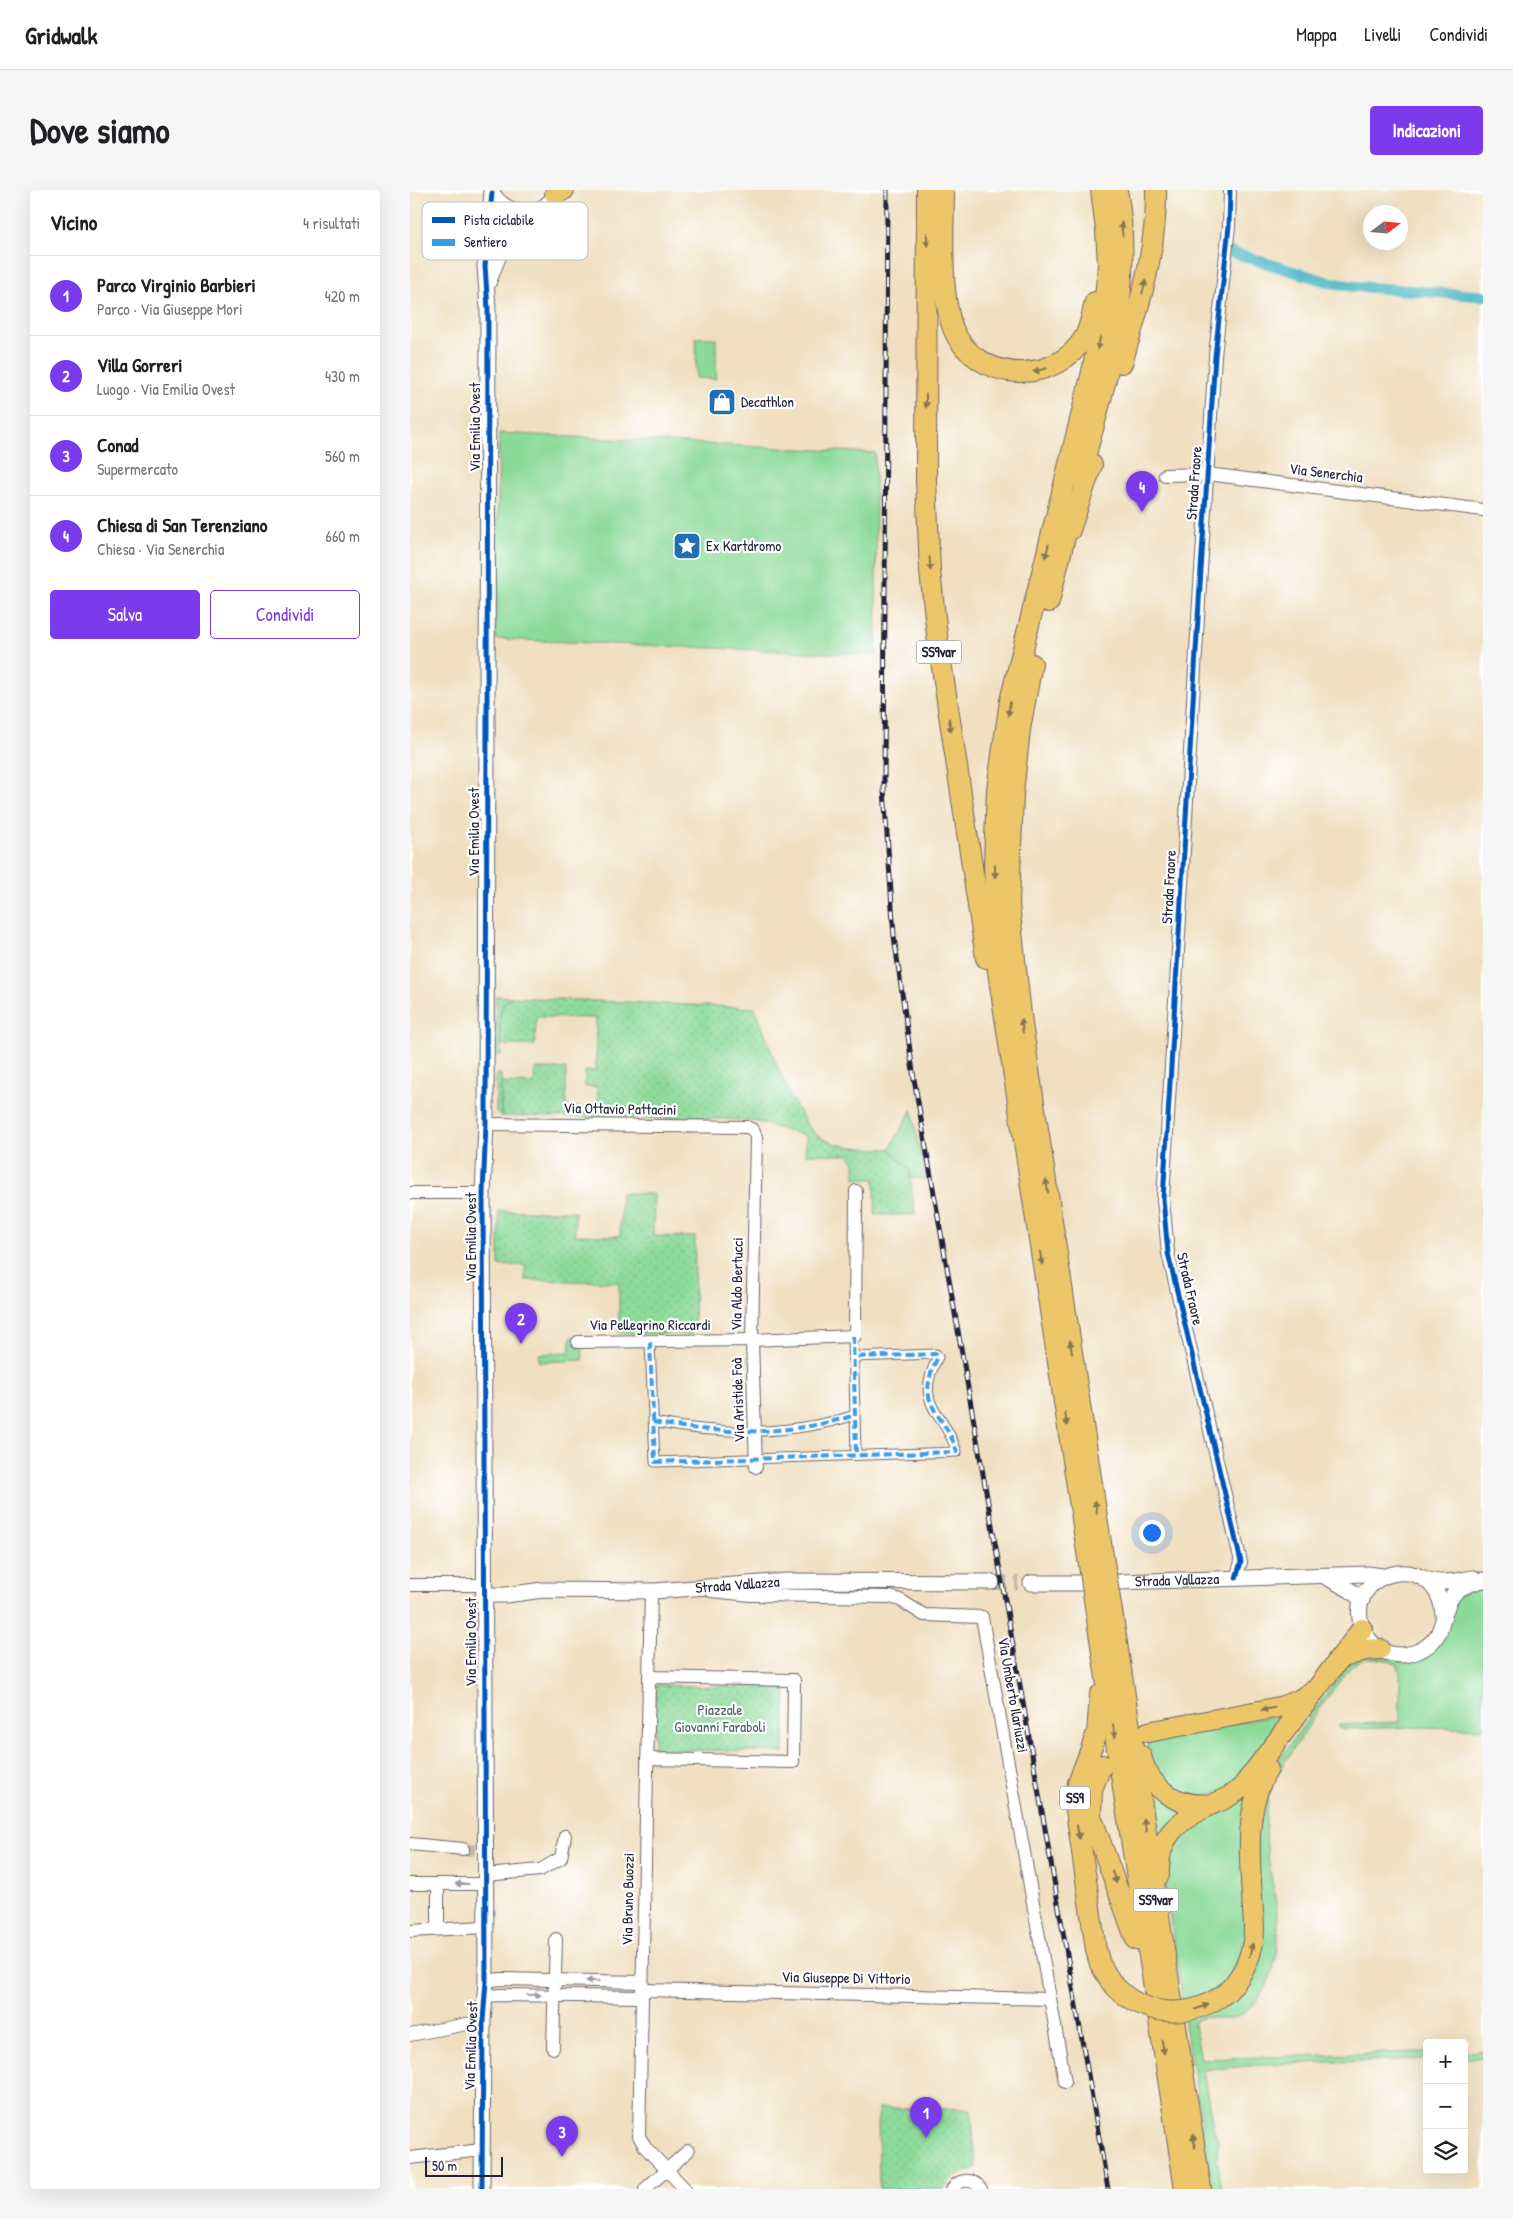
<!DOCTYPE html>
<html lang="it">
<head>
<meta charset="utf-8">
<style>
  body { margin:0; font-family:"Patrick Hand",sans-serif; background:#f6f6f6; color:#202124 }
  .controls { position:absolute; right:15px; bottom:15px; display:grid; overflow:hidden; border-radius:5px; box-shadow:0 5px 20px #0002 }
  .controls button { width:45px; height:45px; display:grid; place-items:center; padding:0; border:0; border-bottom:1px solid #e0e0e0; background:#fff; color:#202124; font:25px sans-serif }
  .compass { position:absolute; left:953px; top:15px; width:45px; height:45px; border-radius:50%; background:#fff; box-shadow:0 5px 20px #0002; rotate:74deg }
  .scale { position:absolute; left:15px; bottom:12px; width:78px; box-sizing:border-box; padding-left:5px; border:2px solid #22223b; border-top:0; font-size:14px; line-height:18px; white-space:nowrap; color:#22223b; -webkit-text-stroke:4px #fff; paint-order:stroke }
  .you { position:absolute; left:741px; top:1342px; width:18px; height:18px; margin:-12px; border:4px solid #fff; border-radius:50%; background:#1a73e8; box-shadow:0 0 0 8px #1a73e833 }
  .badge { display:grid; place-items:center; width:32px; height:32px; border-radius:50%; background:#7c3aed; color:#fff; font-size:16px; font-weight:700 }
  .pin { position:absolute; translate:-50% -41px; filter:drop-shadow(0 1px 2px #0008) }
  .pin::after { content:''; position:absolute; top:26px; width:18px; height:15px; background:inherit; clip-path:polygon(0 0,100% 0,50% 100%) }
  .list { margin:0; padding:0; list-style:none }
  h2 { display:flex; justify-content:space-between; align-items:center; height:65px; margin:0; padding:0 20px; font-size:21px }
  h2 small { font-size:16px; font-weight:400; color:#757577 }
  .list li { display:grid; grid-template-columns:32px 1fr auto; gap:15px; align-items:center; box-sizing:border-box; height:80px; padding:0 20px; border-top:1px solid #e0e0e0 }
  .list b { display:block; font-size:19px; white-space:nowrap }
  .list p { margin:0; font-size:16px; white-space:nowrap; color:#757577 }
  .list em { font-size:16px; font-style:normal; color:#757577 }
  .actions { display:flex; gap:10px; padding:15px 20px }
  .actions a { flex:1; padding:11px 0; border:1px solid #7c3aed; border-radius:5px; text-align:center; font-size:18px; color:#7c3aed }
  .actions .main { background:#7c3aed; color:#fff }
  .icon { flex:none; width:28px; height:28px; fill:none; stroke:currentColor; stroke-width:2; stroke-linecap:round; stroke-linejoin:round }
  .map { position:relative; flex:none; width:1073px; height:1999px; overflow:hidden; border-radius:5px }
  header { display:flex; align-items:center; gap:30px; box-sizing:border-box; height:70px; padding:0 25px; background:#fff; border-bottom:1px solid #e0e0e0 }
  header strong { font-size:24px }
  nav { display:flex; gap:28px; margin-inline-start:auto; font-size:18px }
  .intro { display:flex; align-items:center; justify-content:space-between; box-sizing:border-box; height:120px; padding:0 30px }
  h1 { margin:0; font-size:35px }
  .button { padding:12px 22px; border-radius:5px; background:#7c3aed; color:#fff; font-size:18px; font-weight:700 }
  main { display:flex; gap:30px; padding:0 30px }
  aside { flex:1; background:#fff; border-radius:5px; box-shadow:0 5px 20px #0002 }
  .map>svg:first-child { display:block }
  .green { fill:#8cda99; stroke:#577e6a }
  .park { fill:url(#park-dots); stroke:#577e6a }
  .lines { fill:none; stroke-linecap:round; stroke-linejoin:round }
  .canal { stroke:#47b5c3; stroke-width:11 }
  .minor-tunnel { stroke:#c7b9a5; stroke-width:12; stroke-dasharray:12 6; stroke-linecap:butt }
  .tertiary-tunnel { stroke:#c7b9a5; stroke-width:15; stroke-dasharray:15 8; stroke-linecap:butt }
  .pedestrian-casing { stroke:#6a646a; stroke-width:11 }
  .minor-casing { stroke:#6a646a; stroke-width:14 }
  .tertiary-casing { stroke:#6a646a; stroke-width:17 }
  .trunk-casing { stroke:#6a646a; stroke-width:22 }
  .pedestrian { stroke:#fff; stroke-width:9 }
  .minor { stroke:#fff; stroke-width:12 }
  .tertiary { stroke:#fff; stroke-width:15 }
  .trunk { stroke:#ecc669; stroke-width:20 }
  .rail-casing { stroke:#22223b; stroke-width:5 }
  .rail { stroke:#fff; stroke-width:3; stroke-dasharray:9; stroke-linecap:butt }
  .trunk-bridge-casing { stroke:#6a646a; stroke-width:22; stroke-linecap:butt }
  .trunk-bridge { stroke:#ecc669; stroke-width:20 }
  .quiet { stroke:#3c9ce2; stroke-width:4; stroke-dasharray:8 4; stroke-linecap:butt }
  .cycleway-casing { stroke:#fff; stroke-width:8 }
  .cycleway { stroke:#0057b8; stroke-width:5 }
  .oneway { fill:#877452 }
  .oneway2 { fill:#9c9ca7 }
  .labels { text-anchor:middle; stroke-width:4.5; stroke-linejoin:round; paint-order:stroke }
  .shield { fill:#fff; stroke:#646476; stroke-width:1 }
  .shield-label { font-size:14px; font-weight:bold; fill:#22223b }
  .poi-label { font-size:15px; fill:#22223b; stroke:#fff; text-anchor:start }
  .street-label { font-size:15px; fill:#22223b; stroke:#fff }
  .park-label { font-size:15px; fill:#47625c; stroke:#fff }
  .key { fill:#fff; stroke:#bdbdc4; stroke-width:1 }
  .key-label { font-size:14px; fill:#22223b }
</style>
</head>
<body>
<header>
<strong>Gridwalk</strong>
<nav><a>Mappa</a><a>Livelli</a><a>Condividi</a></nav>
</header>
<div class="intro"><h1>Dove siamo</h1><a class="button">Indicazioni</a></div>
<main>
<aside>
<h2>Vicino<small>4 risultati</small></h2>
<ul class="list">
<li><span class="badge">1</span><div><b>Parco Virginio Barbieri</b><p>Parco · Via Giuseppe Mori</p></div><em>420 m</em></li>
<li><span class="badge">2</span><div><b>Villa Gorreri</b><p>Luogo · Via Emilia Ovest</p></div><em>430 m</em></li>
<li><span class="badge">3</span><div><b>Conad</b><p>Supermercato</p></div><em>560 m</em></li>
<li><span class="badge">4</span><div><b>Chiesa di San Terenziano</b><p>Chiesa · Via Senerchia</p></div><em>660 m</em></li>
</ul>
<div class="actions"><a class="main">Salva</a><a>Condividi</a></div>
</aside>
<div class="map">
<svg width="1073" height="1999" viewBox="0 0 1073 1999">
  <defs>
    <pattern id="park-dots" width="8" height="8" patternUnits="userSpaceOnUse" patternTransform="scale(1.25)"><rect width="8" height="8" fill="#8cda99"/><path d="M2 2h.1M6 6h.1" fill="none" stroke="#78bb85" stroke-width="1.8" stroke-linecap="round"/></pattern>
  </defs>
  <rect width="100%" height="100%" fill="#fff"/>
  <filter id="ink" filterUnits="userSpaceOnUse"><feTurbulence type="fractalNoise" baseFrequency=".02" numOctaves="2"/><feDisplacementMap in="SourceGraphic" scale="10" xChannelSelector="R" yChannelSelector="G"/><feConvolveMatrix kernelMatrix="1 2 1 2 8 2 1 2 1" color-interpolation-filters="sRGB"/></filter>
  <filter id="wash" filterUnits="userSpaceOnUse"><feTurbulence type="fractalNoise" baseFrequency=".0096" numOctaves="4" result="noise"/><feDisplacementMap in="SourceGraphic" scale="20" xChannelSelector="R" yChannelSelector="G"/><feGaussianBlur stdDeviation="1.12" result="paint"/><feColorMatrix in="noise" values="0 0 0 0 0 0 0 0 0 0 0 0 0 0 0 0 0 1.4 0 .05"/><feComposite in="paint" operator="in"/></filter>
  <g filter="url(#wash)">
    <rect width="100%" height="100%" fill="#f0dfc0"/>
    <!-- green -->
    <g class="green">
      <polygon points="286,148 306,148 306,189 286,188"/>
      <polygon points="89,243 465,263 467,465 86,449"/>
      <path d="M86,806L102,807C84,814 91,848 91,865H86Z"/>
      <polygon points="86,884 91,884 91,926 86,922"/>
      <polygon points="502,919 515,989 501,988 499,979 480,959"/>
      <polygon points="162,1147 172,1147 173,1170 129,1172 129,1164 160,1162 160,1150"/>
      <path d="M1073,1396V1539L1017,1537L929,1539V1535L990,1532V1484L988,1475C972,1468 960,1465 944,1474C935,1479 877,1568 868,1583C862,1593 858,1606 857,1619C849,1676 885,1736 858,1792C849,1810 834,1832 811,1829C802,1828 794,1825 786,1831L784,1834L791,1869L1007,1862H1017V1869L862,1874L793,1880L803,1938L808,1952L807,1968L812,1999H803L774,1828L833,1792L845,1647L861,1581L943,1466L1005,1468L1048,1406Z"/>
      <polygon points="879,1524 819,1599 789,1608 756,1597 734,1559 739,1555 738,1547"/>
      <polygon points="739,1602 778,1619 747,1654"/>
      <polygon points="838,1602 838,1751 814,1797 773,1815 754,1687 763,1647"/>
      <polygon points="1073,1861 1073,1868 1054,1868 1054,1862"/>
    </g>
    <!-- park -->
    <g class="park">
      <path d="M102,807L345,818C358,849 384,934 413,949C434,959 458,958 480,959L499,979L505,1025H465V989L445,988V972L439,965L395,964L396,946L347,932L318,929L91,926V893L124,894L125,879H156V917L188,918V897H175V881H186V828L126,827L125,855H91C91,839 85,814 102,807Z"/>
      <polygon points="211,1003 244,1004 243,1046 285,1047 284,1141 281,1144 209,1143 209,1092 115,1090 115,1075 89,1076 89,1021 165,1021 165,1045 210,1046"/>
      <polygon points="246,1495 376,1498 374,1562 244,1559"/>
      <polygon points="468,1918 561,1919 566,1978 544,1986 533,1999 469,1999"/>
    </g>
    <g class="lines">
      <!-- canal -->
      <polyline class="canal" points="820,62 918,92 940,96 1073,106"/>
    </g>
  </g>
  <g filter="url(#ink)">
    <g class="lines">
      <!-- minor-tunnel -->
      <polyline class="minor-tunnel" points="53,1659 70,1661"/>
      <!-- tertiary-tunnel -->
      <polyline class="tertiary-tunnel" points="582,1392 608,1393"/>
      <defs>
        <g id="pedestrian">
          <polyline points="443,1146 446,1265"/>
          <path d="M240,1152L245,1272L547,1262C535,1221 502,1217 528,1167L526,1164L443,1167"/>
          <path d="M243,1232C310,1245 379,1246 445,1225"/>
        </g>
        <g id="minor">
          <polyline points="820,0 819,36 805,166 790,395 753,1009 758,1063 831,1372 826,1388"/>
          <polyline points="755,285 798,284 1073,320"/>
          <polyline points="76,934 337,937 343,940 346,947 342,1150 445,1146 446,1001"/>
          <polyline points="0,1003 73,1003"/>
          <polyline points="168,1152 342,1150 346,1277"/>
          <polyline points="0,1395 73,1395"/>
          <polyline points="241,1401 229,1946 235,1957 275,1999"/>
          <polyline points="301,1401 341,1405 480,1407 490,1410 514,1425 572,1427 655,1892"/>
          <polyline points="237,1569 383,1572 384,1490 239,1487"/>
          <polyline points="0,1654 53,1659"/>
          <polyline points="76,1685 130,1680 151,1668 155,1646"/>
          <polyline points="0,1694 28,1694 28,1739"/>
          <polyline points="28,1694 76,1694"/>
          <polyline points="0,1741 75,1737"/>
          <polyline points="76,1791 91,1789 232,1792"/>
          <polyline points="232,1800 640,1809"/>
          <polyline points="76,1806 91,1805 232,1807"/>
          <polyline points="0,1845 73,1831"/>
          <polyline points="143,1858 146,1749"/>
          <polyline points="0,1968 72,1960"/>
          <polyline points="235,1999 278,1961"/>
          <path d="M542,1999C550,1988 563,1988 571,1999"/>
        </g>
        <g id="tertiary">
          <path d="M81,0C93,28 136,30 147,0"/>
          <polyline points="78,93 91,60 116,22"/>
          <polyline points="914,1386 940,1400 952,1410"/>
          <path d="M1014,1388C1030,1396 1046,1390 1064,1388"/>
          <path id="s1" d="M709,1392L958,1384L972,1386"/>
          <polyline points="621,1393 670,1393"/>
          <path id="s2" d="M73,1405H96L133,1400L245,1401L377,1391L582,1392"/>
          <path d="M1033,1425C1028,1357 933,1379 952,1437C956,1448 966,1459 978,1463C996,1469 1018,1461 1028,1444C1034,1432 1034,1417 1043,1405C1049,1396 1063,1393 1073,1390"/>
          <polyline points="72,1999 73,1831 76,1791 73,1003 76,934 78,119 75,76 82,3"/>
        </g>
        <g id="trunk">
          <polyline points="517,0 516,290 520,381 527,445 576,768"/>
          <path d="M534,0C534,37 528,120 549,150C578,193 646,193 674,148C680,138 682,123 685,112"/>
          <polyline points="145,4 154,0"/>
          <path d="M712,173C729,117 747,60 746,0"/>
          <path d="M669,288C696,194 725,99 707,0"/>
          <polyline points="660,340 682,275"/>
          <polyline points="639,412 660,326"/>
          <polyline points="622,474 610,539 603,604 599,714 612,834 693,1366"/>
          <polyline points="678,1368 590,795 587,773 584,672 587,599 600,511 681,186 693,131 698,75 696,40 691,0"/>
          <polyline points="702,1421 791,1999"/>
          <polyline points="686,1423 775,1999"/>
          <polyline points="928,1469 955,1460 970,1459"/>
          <polyline points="690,1505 687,1543 668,1593 665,1613 686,1760 690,1774 701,1792"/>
          <polyline points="738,1542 870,1517 889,1510 901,1502"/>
          <path d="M731,1566C740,1600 768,1618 803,1614"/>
          <polyline points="692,1575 682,1599 681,1626 726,1750"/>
          <path d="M749,1685C747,1646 768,1631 800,1615C812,1610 823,1606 833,1596L952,1439"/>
          <path d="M818,1801C835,1783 844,1763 844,1738C842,1687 830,1624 858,1579"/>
        </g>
      </defs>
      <!-- pedestrian casing -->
      <use href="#pedestrian" class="pedestrian-casing"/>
      <!-- minor casing -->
      <use href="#minor" class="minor-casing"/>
      <!-- tertiary casing -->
      <use href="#tertiary" class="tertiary-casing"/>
      <!-- trunk casing -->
      <use href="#trunk" class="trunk-casing"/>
      <!-- pedestrian -->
      <use href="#pedestrian" class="pedestrian"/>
      <!-- minor -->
      <use href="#minor" class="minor"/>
      <!-- tertiary -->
      <use href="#tertiary" class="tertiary"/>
      <!-- trunk -->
      <use href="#trunk" class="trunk"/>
      <defs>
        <polyline id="rail" points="477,0 474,600 484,746 504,889 698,1999"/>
      </defs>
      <!-- rail casing -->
      <use href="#rail" class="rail-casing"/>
      <!-- rail -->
      <use href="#rail" class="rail"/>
      <defs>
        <g id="trunk-bridge">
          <polyline points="693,1366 702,1421"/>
          <polyline points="678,1368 686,1423"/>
          <path d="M701,1792C731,1828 782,1831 818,1801"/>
        </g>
      </defs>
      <!-- trunk-bridge casing -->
      <use href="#trunk-bridge" class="trunk-bridge-casing"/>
      <!-- trunk-bridge -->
      <use href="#trunk-bridge" class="trunk-bridge"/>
      <!-- quiet -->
      <g class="quiet">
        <polyline points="443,1146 446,1265"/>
        <path d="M240,1152L245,1272L547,1262C535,1221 502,1217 528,1167L526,1164L443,1167"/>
        <path d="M243,1232C310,1245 379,1246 445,1225"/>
      </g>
      <defs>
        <g id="cycleway">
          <polyline points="820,0 819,36 805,166 790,395 753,1009 758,1063 831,1372 826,1388"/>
          <polyline points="72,1999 73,1831 76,1791 73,1003 76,934 78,119 75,76 82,3"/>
        </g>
      </defs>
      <!-- cycleway casing -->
      <use href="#cycleway" class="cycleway-casing"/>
      <!-- cycleway -->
      <use href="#cycleway" class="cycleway"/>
    </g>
    <!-- one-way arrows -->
    <defs><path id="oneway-solid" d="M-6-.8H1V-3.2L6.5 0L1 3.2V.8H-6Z" transform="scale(1.25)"/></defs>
    <g class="oneway">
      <use href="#oneway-solid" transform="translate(712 39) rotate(-94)"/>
      <use href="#oneway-solid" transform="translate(517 49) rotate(90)"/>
      <use href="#oneway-solid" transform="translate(734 97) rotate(-76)"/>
      <use href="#oneway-solid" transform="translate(689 153) rotate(101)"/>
      <use href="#oneway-solid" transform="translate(630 180) rotate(166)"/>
      <use href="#oneway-solid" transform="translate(516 211) rotate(90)"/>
      <use href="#oneway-solid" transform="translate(637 361) rotate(104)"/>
      <use href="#oneway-solid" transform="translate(520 374) rotate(86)"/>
      <use href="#oneway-solid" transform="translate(599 519) rotate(98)"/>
      <use href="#oneway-solid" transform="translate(540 535) rotate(81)"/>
      <use href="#oneway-solid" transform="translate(585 681) rotate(89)"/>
      <use href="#oneway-solid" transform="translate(612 836) rotate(-98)"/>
      <use href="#oneway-solid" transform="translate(637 996) rotate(-99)"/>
      <use href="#oneway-solid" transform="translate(631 1068) rotate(81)"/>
      <use href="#oneway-solid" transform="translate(661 1157) rotate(-99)"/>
      <use href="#oneway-solid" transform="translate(656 1229) rotate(81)"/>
      <use href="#oneway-solid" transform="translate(686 1317) rotate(-99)"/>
      <use href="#oneway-solid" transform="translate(858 1519) rotate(169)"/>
      <use href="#oneway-solid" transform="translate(704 1541) rotate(81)"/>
      <use href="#oneway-solid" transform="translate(735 1635) rotate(-99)"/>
      <use href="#oneway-solid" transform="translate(668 1642) rotate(81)"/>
      <use href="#oneway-solid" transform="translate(704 1687) rotate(69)"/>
      <use href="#oneway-solid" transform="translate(841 1760) rotate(-76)"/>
      <use href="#oneway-solid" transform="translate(792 1817) rotate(-21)"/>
      <use href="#oneway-solid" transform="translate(753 1857) rotate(81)"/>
      <use href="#oneway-solid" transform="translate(784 1951) rotate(-99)"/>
    </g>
    <g class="oneway2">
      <use href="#oneway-solid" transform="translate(52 1694) rotate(-180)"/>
      <use href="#oneway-solid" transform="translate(183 1791) rotate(-179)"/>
      <use href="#oneway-solid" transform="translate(124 1805) rotate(1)"/>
    </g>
  </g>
  <!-- icons -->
  <defs>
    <symbol id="shop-square" viewBox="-11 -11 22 22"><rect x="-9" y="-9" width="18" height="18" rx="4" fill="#1f6fb2" stroke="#fff"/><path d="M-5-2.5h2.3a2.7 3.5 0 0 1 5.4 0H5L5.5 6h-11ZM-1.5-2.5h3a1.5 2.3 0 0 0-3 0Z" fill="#fff"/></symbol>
    <symbol id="sight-square" viewBox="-11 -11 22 22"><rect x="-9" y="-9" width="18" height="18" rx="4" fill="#1f6fb2" stroke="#fff"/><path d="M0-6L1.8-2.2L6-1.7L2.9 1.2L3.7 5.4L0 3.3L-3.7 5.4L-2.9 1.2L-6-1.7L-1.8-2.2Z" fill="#fff"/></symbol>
  </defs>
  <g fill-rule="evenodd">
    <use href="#shop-square" x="296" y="196" width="32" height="32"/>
    <use href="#sight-square" x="261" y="340" width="32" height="32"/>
  </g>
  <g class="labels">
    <!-- shield labels -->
    <g class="shield">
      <rect x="506.5" y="450.5" width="45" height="23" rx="4"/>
      <rect x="650" y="1596.5" width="30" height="23" rx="4"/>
      <rect x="723.5" y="1698.5" width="45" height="23" rx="4"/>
    </g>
    <g class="shield-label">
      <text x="529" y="467">SS9var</text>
      <text x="665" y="1613">SS9</text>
      <text x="746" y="1715">SS9var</text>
    </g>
    <!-- poi labels -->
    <g class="poi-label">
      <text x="331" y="217">Decathlon</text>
      <text x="296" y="361">Ex Kartdromo</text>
    </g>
    <!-- street labels -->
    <g class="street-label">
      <text transform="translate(65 237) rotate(-90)" y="5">Via Emilia Ovest</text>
      <text transform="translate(916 283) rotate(7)" y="5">Via Senerchia</text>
      <text transform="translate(784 293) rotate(-86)" y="5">Strada Fraore</text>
      <text transform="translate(64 642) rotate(-90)" y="5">Via Emilia Ovest</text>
      <text transform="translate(759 697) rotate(-87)" y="5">Strada Fraore</text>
      <text transform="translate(210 919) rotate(1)" y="5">Via Ottavio Pattacini</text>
      <text transform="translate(61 1047) rotate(-90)" y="5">Via Emilia Ovest</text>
      <text transform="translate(327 1094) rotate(-89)" y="5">Via Aldo Bertucci</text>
      <text transform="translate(780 1099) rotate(77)" y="5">Strada Fraore</text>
      <text x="240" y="1140">Via Pellegrino Riccardi</text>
      <text transform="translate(328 1210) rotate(-92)" y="5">Via Aristide Foà</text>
      <text dy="5" stroke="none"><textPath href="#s1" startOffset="58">Strada Vallazza</textPath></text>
      <text dy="5" stroke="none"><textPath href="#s2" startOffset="255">Strada Vallazza</textPath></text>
      <text transform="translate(61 1452) rotate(-90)" y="5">Via Emilia Ovest</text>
      <text transform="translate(603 1505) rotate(80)" y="5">Via Umberto Ilariuzzi</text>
      <text transform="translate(218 1709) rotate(-89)" y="5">Via Bruno Buozzi</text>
      <text transform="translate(436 1788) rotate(1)" y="5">Via Giuseppe Di Vittorio</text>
      <text transform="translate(61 1856) rotate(-88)" y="5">Via Emilia Ovest</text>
    </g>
    <!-- park labels -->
    <g class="park-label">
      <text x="310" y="1525">Piazzale<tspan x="310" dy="17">Giovanni Faraboli</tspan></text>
    </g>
  </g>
  <!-- legend -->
  <rect x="12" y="12" width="166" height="58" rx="8" class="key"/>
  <rect x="22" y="27" width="23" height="6" fill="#0057b8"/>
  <rect x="22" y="49" width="23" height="7" fill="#3c9ce2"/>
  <g class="key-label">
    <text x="54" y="35">Pista ciclabile</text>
    <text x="54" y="57">Sentiero</text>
  </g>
</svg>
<div class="controls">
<button>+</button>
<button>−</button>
<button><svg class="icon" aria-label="layers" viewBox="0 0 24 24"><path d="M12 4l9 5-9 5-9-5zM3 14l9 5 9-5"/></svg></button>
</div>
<svg class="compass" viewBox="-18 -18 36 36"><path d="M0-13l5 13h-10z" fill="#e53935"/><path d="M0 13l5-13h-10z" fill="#757577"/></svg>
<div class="scale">50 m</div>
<div class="you"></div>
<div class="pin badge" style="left:516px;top:1948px">1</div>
<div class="pin badge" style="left:111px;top:1154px">2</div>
<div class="pin badge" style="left:152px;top:1967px">3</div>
<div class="pin badge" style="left:732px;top:322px">4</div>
</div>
</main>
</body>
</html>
